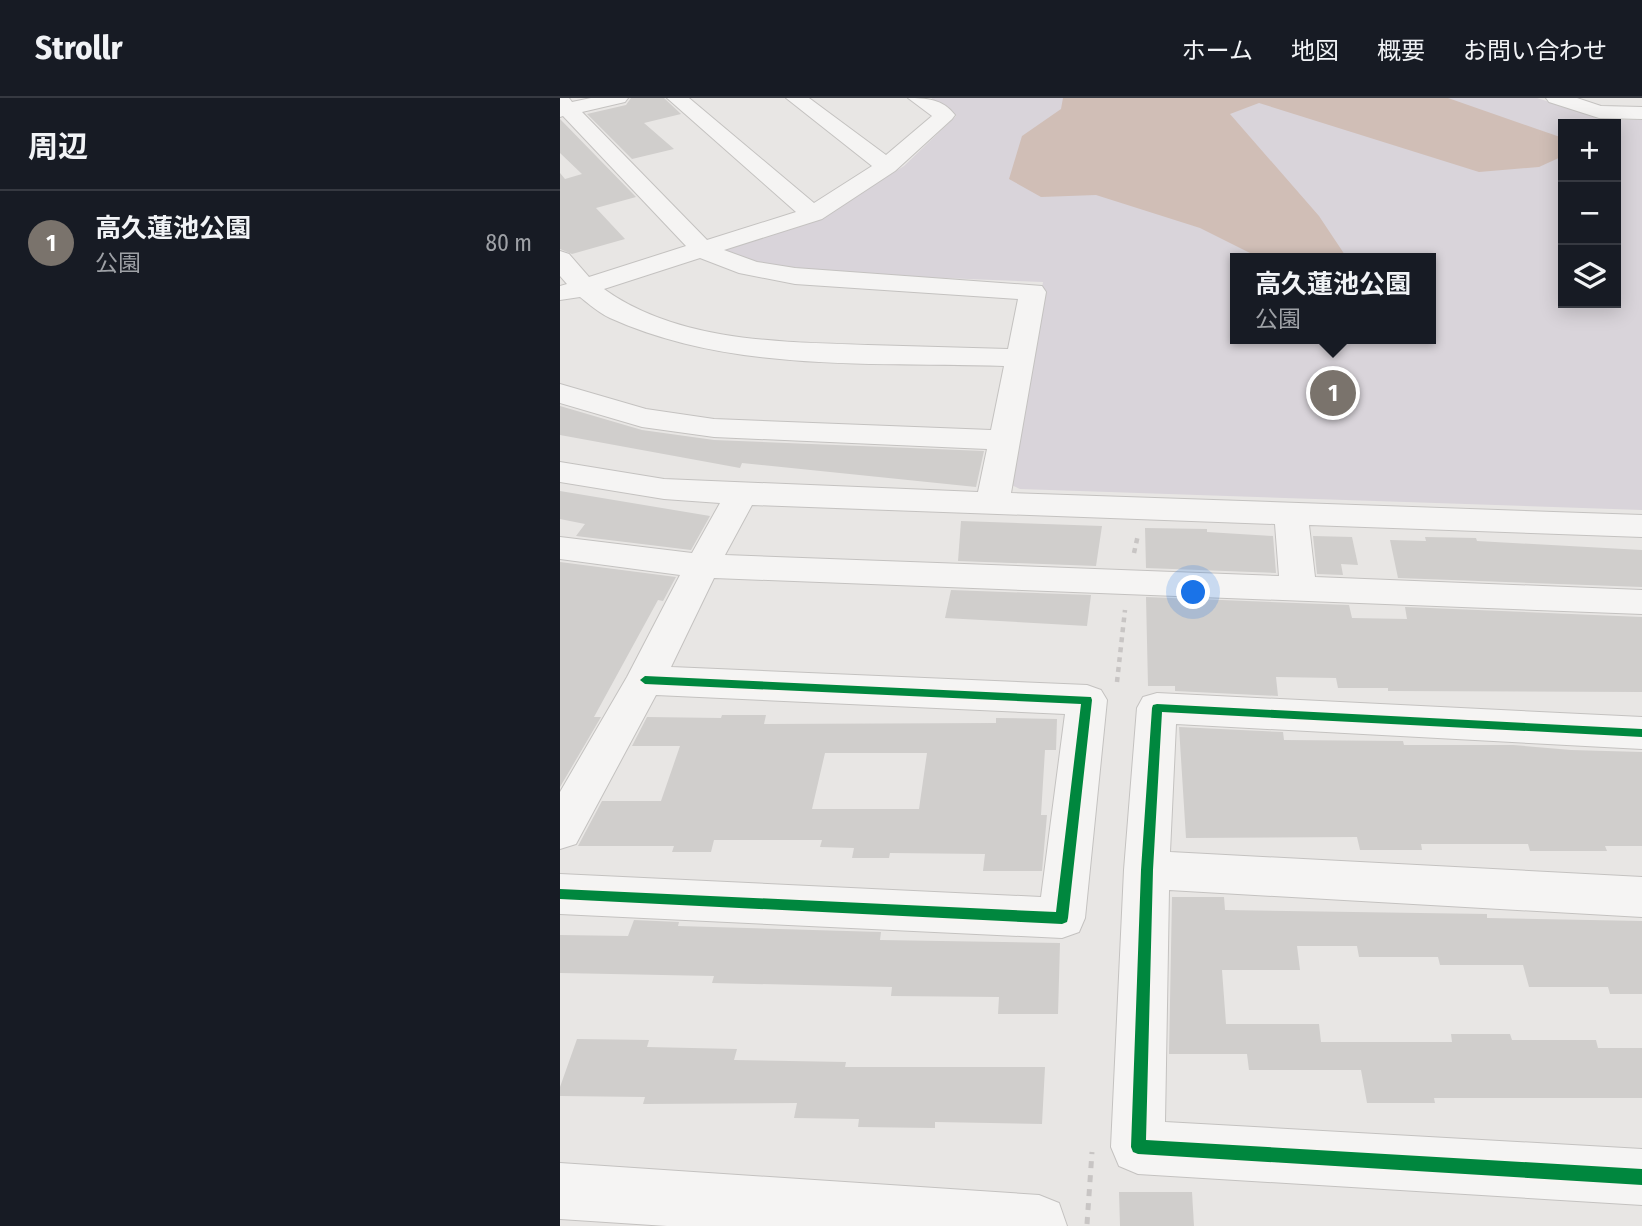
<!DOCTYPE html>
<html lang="ja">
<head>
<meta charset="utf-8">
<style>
  body { margin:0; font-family:"Fira Sans Condensed","Noto Sans JP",sans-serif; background:#20242c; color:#f1f3f6 }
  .controls { position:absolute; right:21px; top:21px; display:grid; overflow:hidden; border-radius:0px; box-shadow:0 4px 18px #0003 }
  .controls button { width:63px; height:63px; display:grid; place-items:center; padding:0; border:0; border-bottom:2px solid #363941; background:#171b24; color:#f1f3f6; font:35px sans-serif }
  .you { position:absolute; left:634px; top:495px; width:24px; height:24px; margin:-18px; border:5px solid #fff; border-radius:50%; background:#1a73e8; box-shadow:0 0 0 10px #1a73e833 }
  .badge { display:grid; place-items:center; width:46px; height:46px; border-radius:50%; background:#7a736c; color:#fff; font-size:23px; font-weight:700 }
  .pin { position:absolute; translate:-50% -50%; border:4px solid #fff; box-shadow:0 2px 7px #0006 }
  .popup { position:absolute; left:670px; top:155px; width:206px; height:91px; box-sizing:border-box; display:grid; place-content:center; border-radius:0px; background:#171b24; filter:drop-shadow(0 2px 5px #0005); font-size:23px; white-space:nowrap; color:#9ea1a6 }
  .popup b { font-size:26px; color:#f1f3f6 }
  .popup::after { content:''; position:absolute; left:50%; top:100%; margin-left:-14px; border:14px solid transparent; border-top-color:#171b24 }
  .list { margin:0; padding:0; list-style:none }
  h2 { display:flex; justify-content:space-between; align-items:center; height:91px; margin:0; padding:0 28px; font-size:30px }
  h2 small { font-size:23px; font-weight:400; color:#9ea1a6 }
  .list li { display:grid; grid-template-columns:46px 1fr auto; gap:21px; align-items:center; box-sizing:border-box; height:105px; padding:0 28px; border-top:2px solid #363941 }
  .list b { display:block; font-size:26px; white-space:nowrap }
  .list p { margin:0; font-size:23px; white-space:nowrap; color:#9ea1a6 }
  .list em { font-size:23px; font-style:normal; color:#9ea1a6 }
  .icon { flex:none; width:38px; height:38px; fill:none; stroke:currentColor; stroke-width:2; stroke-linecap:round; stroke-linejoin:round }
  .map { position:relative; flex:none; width:1082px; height:1128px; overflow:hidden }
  header { display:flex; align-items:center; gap:42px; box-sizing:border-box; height:98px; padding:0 35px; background:#171b24; border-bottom:2px solid #363941 }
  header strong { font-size:33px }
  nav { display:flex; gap:38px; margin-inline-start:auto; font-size:24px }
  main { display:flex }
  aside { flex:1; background:#171b24 }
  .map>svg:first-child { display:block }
  .green { fill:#d9d4da; fill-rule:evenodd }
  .water { fill:#d0beb6 }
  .building { fill:#d0cecc; fill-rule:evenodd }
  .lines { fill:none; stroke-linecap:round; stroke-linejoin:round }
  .minor-casing { stroke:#c4c2c0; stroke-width:2 }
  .path-far1 { stroke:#c8c5c4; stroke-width:4.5; stroke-dasharray:5 5; stroke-linecap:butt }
  .path { stroke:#c8c5c4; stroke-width:5; stroke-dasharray:7 7; stroke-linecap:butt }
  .minor { fill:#f5f4f3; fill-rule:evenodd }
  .cycleway-casing { stroke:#f7f4f2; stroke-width:5 }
  .cycleway { fill:#00873e; fill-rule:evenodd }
</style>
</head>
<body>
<header>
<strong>Strollr</strong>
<nav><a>ホーム</a><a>地図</a><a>概要</a><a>お問い合わせ</a></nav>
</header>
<main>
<aside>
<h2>周辺<small></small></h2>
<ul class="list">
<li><span class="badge">1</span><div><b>高久蓮池公園</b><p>公園</p></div><em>80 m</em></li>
</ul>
</aside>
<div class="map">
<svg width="1082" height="1128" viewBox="0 0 1082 1128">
  <rect width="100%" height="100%" fill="#e8e6e4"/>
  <!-- green -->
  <path class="green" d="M371,0H977L1047,22H1082V412L460,391L447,385L483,184L233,174L175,160L164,151L263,119L344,68L396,18ZM1003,26H1056V205H1003ZM675,160H871V241H675Z"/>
  <!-- water -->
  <polygon class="water" points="503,0 888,0 1003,40 1003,58 979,69 919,74 699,5 670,16 759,118 787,160 696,158 640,130 536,97 481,99 449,81 462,38 501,11"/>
  <!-- building -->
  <g class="building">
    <polygon points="71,0 104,0 121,16 84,25 114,51 72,61 27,16 66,7"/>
    <polygon points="0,21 76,99 36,110 65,141 12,156 0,151 0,75 5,81 22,76 0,55"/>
    <polygon points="0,308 82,332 154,342 424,353 416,389 182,365 180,370 0,337"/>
    <polygon points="0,393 150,418 131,452 16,438 25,426 0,421"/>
    <polygon points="401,423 542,428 536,468 398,463"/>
    <polygon points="585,430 647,431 647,434 713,438 716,475 586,470"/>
    <polygon points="753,438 792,439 798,467 781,466 783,477 757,476"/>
    <polygon points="865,439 916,440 917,443 1082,452 1082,489 838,480 830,442 866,443"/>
    <polygon points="0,464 116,479 103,503 98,502 34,619 41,619 0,689"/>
    <polygon points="391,492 531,497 527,528 385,520"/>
    <polygon points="586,499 789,507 792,520 847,521 845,509 1082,519 1082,594 828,593 828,590 778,590 776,580 716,579 718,598 615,593 615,588 588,588"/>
    <path d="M162,617H206L204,626L436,625V620L497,621L496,652H485L481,717H487L482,773H423L425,756L330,755L329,760H292L294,750L260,749L262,742H154L151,754H112L114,748H18L42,703H101L120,648H72L87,619L161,620ZM265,655H367L359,711H252Z"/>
    <polygon points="619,629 723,634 724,642 843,643 844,647 953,647 1011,652 1082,654 1082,748 1045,748 1047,753 970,753 968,746 861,746 862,752 800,752 797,739 626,740"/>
    <polygon points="612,799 664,799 665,812 927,816 927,820 1082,823 1082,896 1050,896 1048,889 969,889 963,867 880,867 878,859 799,859 797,848 737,848 740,872 662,872 666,926 759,926 761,944 892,944 891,936 950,936 952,942 1036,942 1038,950 1082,950 1082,1000 874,1000 875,1005 807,1005 801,972 689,972 687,956 609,956"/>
    <polygon points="74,822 119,824 118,828 321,834 320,842 500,845 498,916 438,916 439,899 331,898 332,889 152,885 154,878 0,875 0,837 68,838"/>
    <polygon points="17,941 89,942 87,949 177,951 174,962 286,964 285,969 485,969 482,1026 375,1024 375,1030 298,1029 299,1021 234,1020 237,1005 83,1006 85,999 0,998 0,989"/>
    <polygon points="559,1094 632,1094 634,1128 560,1128"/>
  </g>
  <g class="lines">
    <defs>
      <g id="minor">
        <path d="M0,0H9L12,4L31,0H68L65,4L22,14L147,142L236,114L107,0H129L254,105L312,68L226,0H249L326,57L372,18L348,0C366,0 383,1 395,17L392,21L335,73L262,121L164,152L197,164L235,170L482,188L486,194L451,395L1082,417V439L749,427L755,479L1082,492V516L154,480L111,569L527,587L541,592L547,602L525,820L519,834L502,840L0,816V776L481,799L505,616L96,597L16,746L0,751V694L67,579L120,477L0,461V439L132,455L160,405L104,401L0,384V364L104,381L418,394L427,351L154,339L82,329L0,305V286L86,311L154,321L431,332L444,268C315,264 171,275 50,220C39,215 29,206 20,199L0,202V188L7,186L0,178V153L9,156L29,179L126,148L3,18L0,19ZM140,160L179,175L235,186L458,201L448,251C401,250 355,248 308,247C220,244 118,244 44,191ZM192,407L715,426L719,478L165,457Z"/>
        <polygon points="986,0 1017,0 1041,8 1082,9 1082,21 1039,20 989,4"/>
        <polygon points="597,595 1082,619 1082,651 616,626 610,754 1082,779 1082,819 609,792 605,1024 1082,1051 1082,1107 578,1076 559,1068 551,1049 564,772 577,610 583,599"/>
        <polygon points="0,1065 479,1097 499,1105 507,1128 107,1128 0,1121"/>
      </g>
    </defs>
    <!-- minor casing -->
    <use href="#minor" class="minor-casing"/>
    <!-- path-far1 -->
    <g class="path-far1">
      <polyline points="574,455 578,437"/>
      <polyline points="557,584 565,512"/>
    </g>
    <!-- path -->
    <polyline class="path" points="527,1126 532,1054"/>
    <!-- minor -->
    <use href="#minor" class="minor"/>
    <defs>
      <g id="cycleway">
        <polygon points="85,578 531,599 532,602 508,820 507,824 502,826 0,801 0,791 496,814 521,606 85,586 80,582"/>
        <polygon points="597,606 1082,631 1082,639 602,614 593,772 586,1042 1082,1071 1082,1087 578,1056 573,1054 571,1049 581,772 592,610 593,607"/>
      </g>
    </defs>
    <!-- cycleway casing -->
    <use href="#cycleway" class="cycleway-casing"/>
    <!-- cycleway -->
    <use href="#cycleway" class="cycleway"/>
  </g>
</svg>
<div class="controls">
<button>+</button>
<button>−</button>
<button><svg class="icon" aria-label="layers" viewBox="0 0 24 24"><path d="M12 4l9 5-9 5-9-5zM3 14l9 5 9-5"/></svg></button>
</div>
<div class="you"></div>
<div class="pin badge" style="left:773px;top:295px">1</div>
<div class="popup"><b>高久蓮池公園</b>公園</div>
</div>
</main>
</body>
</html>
